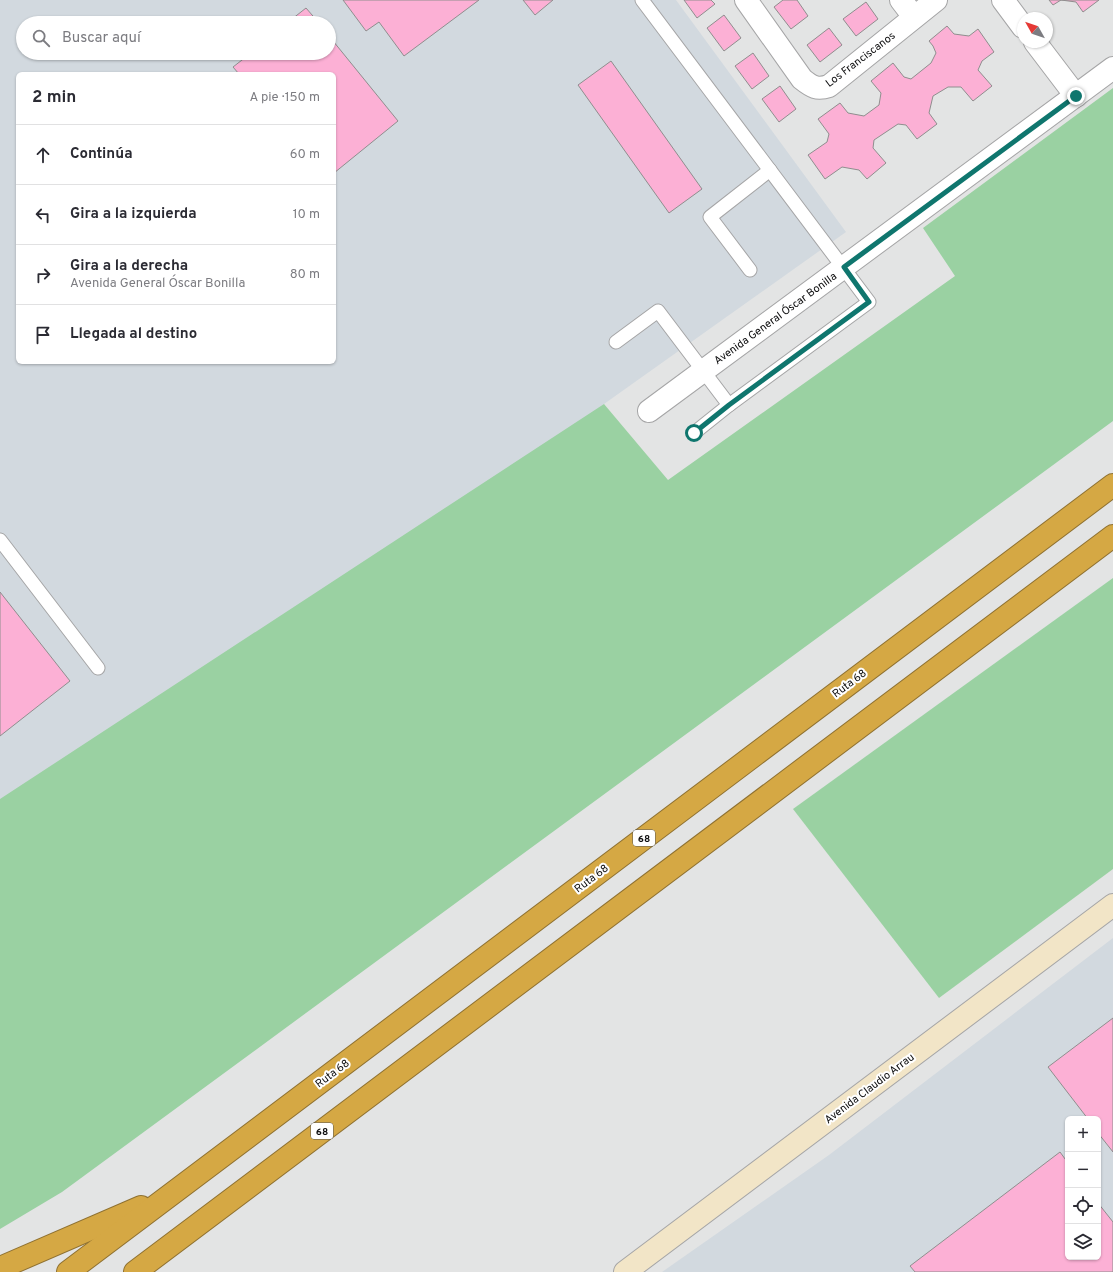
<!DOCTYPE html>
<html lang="es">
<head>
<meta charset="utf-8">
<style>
  body { margin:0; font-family:Overpass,sans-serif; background:#f7f7f7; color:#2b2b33 }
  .controls { position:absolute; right:12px; bottom:12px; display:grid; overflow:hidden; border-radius:6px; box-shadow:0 1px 3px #0004 }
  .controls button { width:36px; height:36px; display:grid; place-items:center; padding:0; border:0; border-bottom:1px solid #e1e1e2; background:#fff; color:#2b2b33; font:20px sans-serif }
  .compass { position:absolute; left:1017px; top:12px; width:36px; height:36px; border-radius:50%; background:#fff; box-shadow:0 1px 3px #0004; rotate:310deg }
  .stop { position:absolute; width:12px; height:12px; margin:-9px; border:3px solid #0f766e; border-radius:50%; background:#fff }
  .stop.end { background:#0f766e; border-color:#fff; box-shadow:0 1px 4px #0008 }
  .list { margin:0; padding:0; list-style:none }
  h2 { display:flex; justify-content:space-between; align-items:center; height:52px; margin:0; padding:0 16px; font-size:17px }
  h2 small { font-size:13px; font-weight:400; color:#7c7c81 }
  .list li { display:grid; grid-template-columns:26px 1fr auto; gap:12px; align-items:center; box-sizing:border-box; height:60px; padding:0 16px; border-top:1px solid #e1e1e2 }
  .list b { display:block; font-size:15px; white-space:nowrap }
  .list p { margin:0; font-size:13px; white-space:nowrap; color:#7c7c81 }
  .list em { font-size:13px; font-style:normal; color:#7c7c81 }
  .icon { flex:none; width:22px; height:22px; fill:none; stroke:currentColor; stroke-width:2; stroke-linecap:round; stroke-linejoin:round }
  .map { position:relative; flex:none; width:1113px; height:1272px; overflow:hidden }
  .search { position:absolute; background:#fff; box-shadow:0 1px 3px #0004; left:16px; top:16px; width:320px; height:44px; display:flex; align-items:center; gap:10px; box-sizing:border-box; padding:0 14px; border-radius:22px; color:#7c7c81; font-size:15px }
  .panel { position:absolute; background:#fff; box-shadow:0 1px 3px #0004; left:16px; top:72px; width:320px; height:292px; border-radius:6px }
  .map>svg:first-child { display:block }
  .built { fill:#d2d9df; fill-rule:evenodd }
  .green { fill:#9ad1a2 }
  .building { fill:#fcb0d5; stroke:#8f8e8e }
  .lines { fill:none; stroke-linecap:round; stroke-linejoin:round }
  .lane-casing { stroke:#a5a5a6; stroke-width:15 }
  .street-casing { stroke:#a5a5a6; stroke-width:24 }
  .secondary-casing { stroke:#a5a5a6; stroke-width:24 }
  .highway-casing { stroke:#8f7131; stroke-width:24 }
  .lane { stroke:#fff; stroke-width:13 }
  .street { stroke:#fff; stroke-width:22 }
  .secondary { stroke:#f2e5c7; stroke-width:22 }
  .highway { stroke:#d5a844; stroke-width:22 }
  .route { stroke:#0f766e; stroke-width:5 }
  .labels { text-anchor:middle; stroke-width:4; stroke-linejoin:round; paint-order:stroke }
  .shield { fill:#fff; stroke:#555556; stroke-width:1 }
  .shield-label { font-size:10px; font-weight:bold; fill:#0c0c0d }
  .street-label { font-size:11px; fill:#0c0c0d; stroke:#fff }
</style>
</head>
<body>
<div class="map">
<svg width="1113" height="1272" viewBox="0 0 1113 1272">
  <rect width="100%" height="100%" fill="#e3e4e4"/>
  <!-- built -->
  <g class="built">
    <path d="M0,0H676L846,232L604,404L0,857ZM23,23H329V53H23ZM18,74H334V362H18Z"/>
    <path d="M1113,938V1272H662L829,1155ZM1068,1119H1098V1257H1068Z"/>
  </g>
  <!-- green -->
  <g class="green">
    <polygon points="1113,88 1113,421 62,1192 0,1229 0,799 604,404 668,480 955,276 923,228"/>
    <polygon points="1113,578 1113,869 939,998 793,809"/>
  </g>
  <!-- building -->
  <g class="building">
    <polygon points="343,0 479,0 404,56 379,22 366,31"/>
    <polygon points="523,0 553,0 535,15"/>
    <polygon points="684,0 711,0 715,4 697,18"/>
    <polygon points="783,0 797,0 808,16 791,29 774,7"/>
    <polygon points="1049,0 1099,0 1083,12 1076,2 1061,0 1053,5"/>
    <polygon points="866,2 878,19 856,36 843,19"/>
    <polygon points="306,8 319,23 287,23"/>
    <polygon points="724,15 741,38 724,51 707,28"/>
    <polygon points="947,26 954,34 969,36 978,29 994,52 982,61 978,70 992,86 973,101 961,87 948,87 933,96 929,113 937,124 917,139 906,125 898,124 874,140 873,148 886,163 867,179 859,170 842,167 825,179 808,155 827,142 829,134 818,119 840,103 848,113 864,116 879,105 881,93 871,81 893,63 904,77 911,79 931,63 936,53 933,46 929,41"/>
    <polygon points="829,28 842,45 820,62 807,45"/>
    <polygon points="329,36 398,121 334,173 334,74 239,74 233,67 251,53 329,53"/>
    <polygon points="753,53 769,76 752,89 735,66"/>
    <polygon points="611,61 702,189 669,213 578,85"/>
    <polygon points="780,86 796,109 779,122 762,99"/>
    <polygon points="0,592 70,681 0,736"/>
    <polygon points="1113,1018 1113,1152 1098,1133 1098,1119 1088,1119 1048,1067"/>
    <polygon points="1060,1152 1068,1163 1068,1257 1098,1257 1098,1203 1113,1222 1113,1272 915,1272 910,1266"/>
  </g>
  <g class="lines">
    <defs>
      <g id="lane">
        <polyline points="642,0 869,302 729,405"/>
        <polyline points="750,270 710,217 770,170"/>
        <polyline points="616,342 658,311 729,405 694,433"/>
        <polyline points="0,540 98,668"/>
      </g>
      <g id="street">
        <path d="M746,0L802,79C812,87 817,90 829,86L936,0"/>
        <polyline points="901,0 914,17"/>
        <polyline points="1003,0 1023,27"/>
        <polyline points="1035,42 1076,96"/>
        <polyline points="649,411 1113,68"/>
      </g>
      <polyline id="secondary" points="625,1272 1113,905"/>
      <g id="highway">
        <polyline points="0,1268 141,1207"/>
        <polyline points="68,1272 1113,485"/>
        <polyline points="135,1272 1113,536"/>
      </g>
    </defs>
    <!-- lane casing -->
    <use href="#lane" class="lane-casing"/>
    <!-- street casing -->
    <use href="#street" class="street-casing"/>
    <!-- secondary casing -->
    <use href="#secondary" class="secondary-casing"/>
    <!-- highway casing -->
    <use href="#highway" class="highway-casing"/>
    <!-- lane -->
    <use href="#lane" class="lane"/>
    <!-- street -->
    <use href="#street" class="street"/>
    <!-- secondary -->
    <use href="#secondary" class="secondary"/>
    <!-- highway -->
    <use href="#highway" class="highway"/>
  </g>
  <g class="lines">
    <!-- route -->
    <polyline class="route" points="694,433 729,405 869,302 844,267 1076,96"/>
  </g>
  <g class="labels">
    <!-- shield labels -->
    <g class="shield">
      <rect x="633" y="830" width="22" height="16" rx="3"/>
      <rect x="311" y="1123" width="22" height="16" rx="3"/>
    </g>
    <g class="shield-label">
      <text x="644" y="842">68</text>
      <text x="322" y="1135">68</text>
    </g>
    <!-- street labels -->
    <g class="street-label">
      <text transform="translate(860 59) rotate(-37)" y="4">Los Franciscanos</text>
      <text transform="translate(775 318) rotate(-36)" y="4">Avenida General Óscar Bonilla</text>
      <text transform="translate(849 683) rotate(-37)" y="4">Ruta 68</text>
      <text transform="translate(591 878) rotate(-37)" y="4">Ruta 68</text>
      <text transform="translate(332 1073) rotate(-37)" y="4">Ruta 68</text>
      <text transform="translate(869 1088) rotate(-37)" y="4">Avenida Claudio Arrau</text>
    </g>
  </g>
</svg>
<div class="controls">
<button>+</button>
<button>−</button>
<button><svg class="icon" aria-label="locate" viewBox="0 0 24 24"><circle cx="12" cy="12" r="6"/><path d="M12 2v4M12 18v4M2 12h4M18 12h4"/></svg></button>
<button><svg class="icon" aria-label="layers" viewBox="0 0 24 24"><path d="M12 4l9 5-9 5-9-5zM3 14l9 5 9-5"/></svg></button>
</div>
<svg class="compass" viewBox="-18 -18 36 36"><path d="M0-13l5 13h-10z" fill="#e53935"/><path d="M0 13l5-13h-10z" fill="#7c7c81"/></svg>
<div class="stop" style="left:694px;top:433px"></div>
<div class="stop end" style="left:1076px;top:96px"></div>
<div class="search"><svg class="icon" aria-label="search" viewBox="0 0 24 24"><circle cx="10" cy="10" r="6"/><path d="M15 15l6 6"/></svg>Buscar aquí</div>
<section class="panel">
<h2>2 min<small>A pie · 150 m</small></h2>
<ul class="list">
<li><svg class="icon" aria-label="ahead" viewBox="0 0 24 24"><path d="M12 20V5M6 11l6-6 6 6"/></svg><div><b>Continúa</b></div><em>60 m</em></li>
<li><svg class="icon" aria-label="left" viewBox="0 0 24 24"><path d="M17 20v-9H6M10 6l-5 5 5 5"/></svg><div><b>Gira a la izquierda</b></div><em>10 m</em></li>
<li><svg class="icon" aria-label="right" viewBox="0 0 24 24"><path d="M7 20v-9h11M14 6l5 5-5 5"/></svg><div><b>Gira a la derecha</b><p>Avenida General Óscar Bonilla</p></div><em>80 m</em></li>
<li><svg class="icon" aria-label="arrive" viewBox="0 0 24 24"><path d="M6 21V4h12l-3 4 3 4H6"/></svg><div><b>Llegada al destino</b></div></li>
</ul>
</section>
</div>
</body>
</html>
